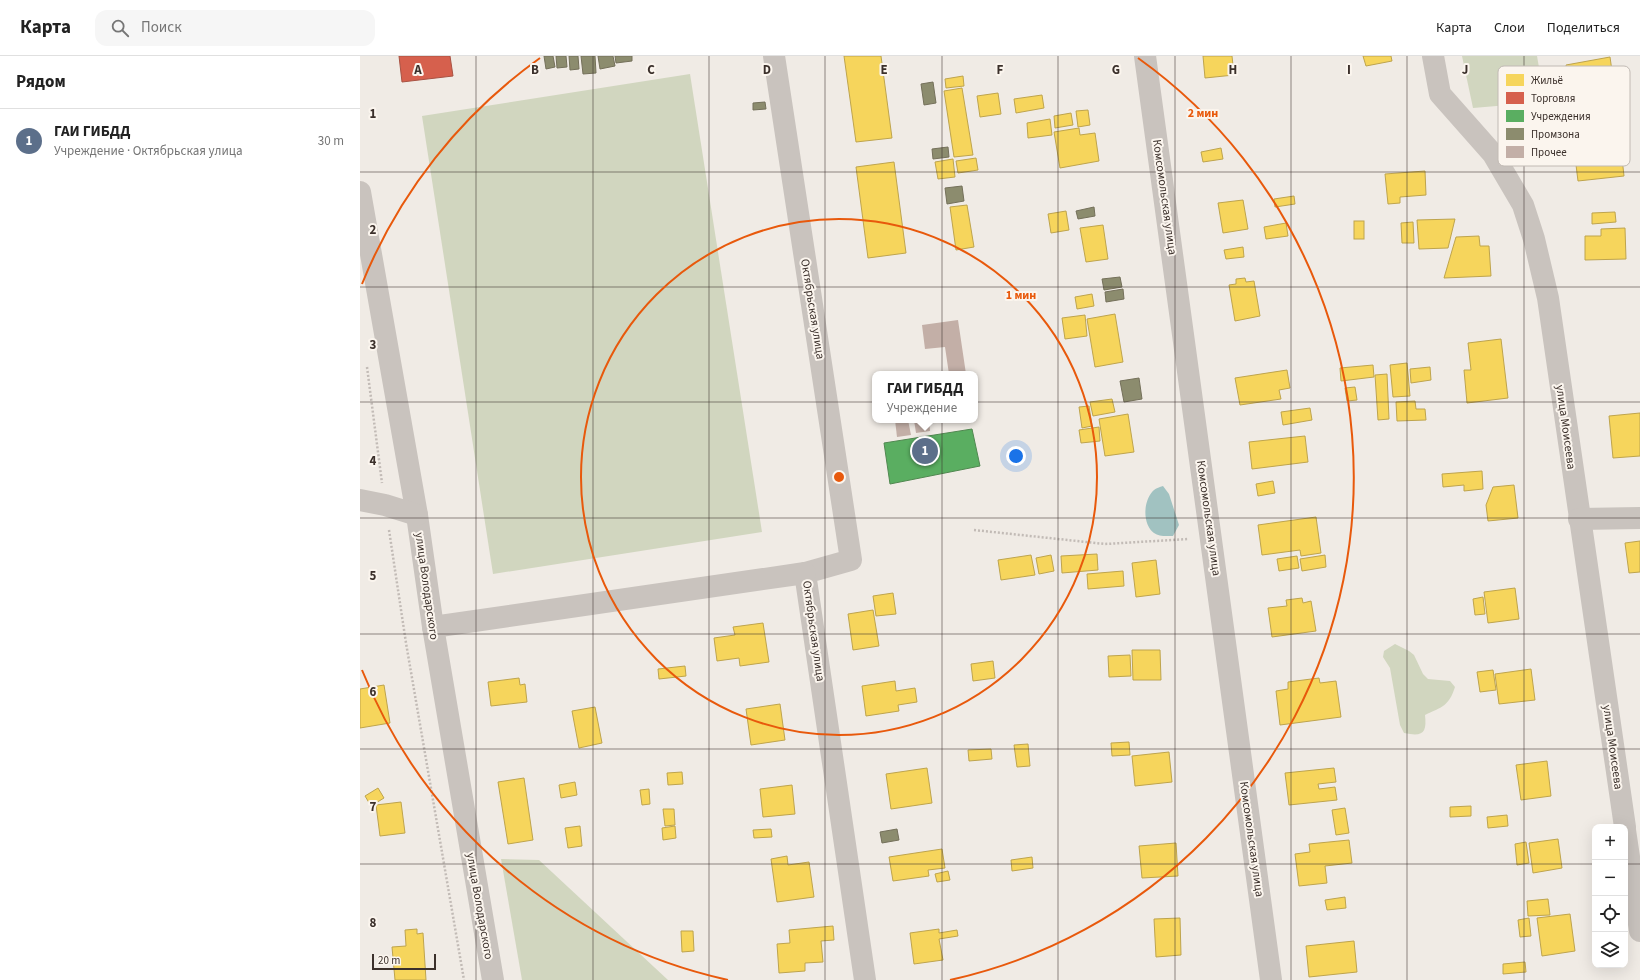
<!DOCTYPE html>
<html lang="ru">
<head>
<meta charset="utf-8">
<style>
  body { margin:0; font-family:"Source Sans 3",sans-serif; background:#f6f6f6; color:#222 }
  .controls { position:absolute; right:12px; bottom:12px; display:grid; overflow:hidden; border-radius:8px; box-shadow:0 4px 16px #0002 }
  .controls button { width:36px; height:36px; display:grid; place-items:center; padding:0; border:0; border-bottom:1px solid #e0e0e0; background:#fff; color:#222; font:20px sans-serif }
  .scale { position:absolute; left:12px; bottom:10px; width:64px; box-sizing:border-box; padding-left:4px; border:2px solid #3b302b; border-top:0; font-size:11px; line-height:14px; white-space:nowrap; color:#3b302b; -webkit-text-stroke:3px #fbf5ee; paint-order:stroke }
  .you { position:absolute; left:656px; top:400px; width:14px; height:14px; margin:-10px; border:3px solid #fff; border-radius:50%; background:#1a73e8; box-shadow:0 0 0 6px #1a73e833 }
  .badge { display:grid; place-items:center; width:26px; height:26px; border-radius:50%; background:#1a73e8; color:#fff; font-size:13px; font-weight:700 }
  .pin { position:absolute; translate:-50% -50%; border:2px solid #fff; box-shadow:0 1px 4px #0006 }
  .popup { position:absolute; left:512px; top:315px; width:106px; height:52px; box-sizing:border-box; display:grid; place-content:center; border-radius:8px; background:#fff; filter:drop-shadow(0 1px 3px #0005); font-size:13px; white-space:nowrap; color:#767676 }
  .popup b { font-size:15px; color:#222 }
  .popup::after { content:''; position:absolute; left:50%; top:100%; margin-left:-8px; border:8px solid transparent; border-top-color:#fff }
  .list { margin:0; padding:0; list-style:none }
  h2 { display:flex; justify-content:space-between; align-items:center; height:52px; margin:0; padding:0 16px; font-size:17px }
  h2 small { font-size:13px; font-weight:400; color:#767676 }
  .list li { display:grid; grid-template-columns:26px 1fr auto; gap:12px; align-items:center; box-sizing:border-box; height:64px; padding:0 16px; border-top:1px solid #e0e0e0 }
  .list b { display:block; font-size:15px; white-space:nowrap }
  .list p { margin:0; font-size:13px; white-space:nowrap; color:#767676 }
  .list em { font-size:13px; font-style:normal; color:#767676 }
  .icon { flex:none; width:22px; height:22px; fill:none; stroke:currentColor; stroke-width:2; stroke-linecap:round; stroke-linejoin:round }
  .map { position:relative; flex:none; width:1280px; height:924px; overflow:hidden }
  header { display:flex; align-items:center; gap:24px; box-sizing:border-box; height:56px; padding:0 20px; background:#fff; border-bottom:1px solid #e0e0e0 }
  header strong { font-size:19px }
  nav { display:flex; gap:22px; margin-inline-start:auto; font-size:14px }
  .search { width:280px; height:36px; background:#f6f6f6; display:flex; align-items:center; gap:10px; box-sizing:border-box; padding:0 14px; border-radius:12px; color:#767676; font-size:15px }
  main { display:flex }
  aside { flex:1; background:#fff }
  .map>svg:first-child { display:block }
  .green { fill:#d1d6bf }
  .water { fill:#a1c2c1 }
  .homes { fill:#f6d55c; stroke:#bea44d }
  .shops { fill:#d6604d; stroke:#a85243 }
  .public { fill:#5aae61; stroke:#518851 }
  .industry { fill:#8c8c6e; stroke:#74705a }
  .building { fill:#c3afa7 }
  .lines { fill:none; stroke-linecap:round; stroke-linejoin:round }
  .path { stroke:#c2bbb6; stroke-width:2.5; stroke-dasharray:2 2; stroke-linecap:butt }
  .minor { stroke:#c9c3be; stroke-width:22 }
  .grid { fill:none; stroke:#3b302b; stroke-width:1; stroke-opacity:0.55 }
  .ring { fill:none; stroke:#e8590c; stroke-width:2 }
  .labels { text-anchor:middle; stroke-width:4; stroke-linejoin:round; paint-order:stroke }
  .street-label { font-size:12px; fill:#3b302b; stroke:#fbf5ee }
  .key { fill:#fbf5ee; stroke:#c1bab4; stroke-width:1 }
  .key-label { font-size:11px; fill:#3b302b }
  .grid-label { font-size:13px; text-anchor:middle; font-weight:bold; fill:#3b302b; stroke:#fbf5ee; stroke-width:4; stroke-linejoin:round; paint-order:stroke }
  .centre { fill:#e8590c; stroke:#fbf5ee; stroke-width:2 }
  .ring-label { font-size:12px; text-anchor:middle; font-weight:bold; fill:#e8590c; stroke:#fbf5ee; stroke-width:4; stroke-linejoin:round; paint-order:stroke }
</style>
</head>
<body>
<header>
<strong>Карта</strong>
<div class="search"><svg class="icon" aria-label="search" viewBox="0 0 24 24"><circle cx="10" cy="10" r="6"/><path d="M15 15l6 6"/></svg>Поиск</div>
<nav><a>Карта</a><a>Слои</a><a>Поделиться</a></nav>
</header>
<main>
<aside>
<h2>Рядом<small></small></h2>
<ul class="list">
<li><span class="badge" style="background:#5c6f8a">1</span><div><b>ГАИ ГИБДД</b><p>Учреждение · Октябрьская улица</p></div><em>30 m</em></li>
</ul>
</aside>
<div class="map">
<svg width="1280" height="924" viewBox="0 0 1280 924">
  <rect width="100%" height="100%" fill="#f0ebe5"/>
  <!-- green -->
  <g class="green">
    <polygon points="1102,0 1177,0 1185,46 1113,52"/>
    <polygon points="330,18 402,476 133,518 62,60"/>
    <path d="M1035,588L1049,595L1054,599L1063,618L1068,623L1090,625L1095,631C1089,650 1082,651 1065,659C1067,677 1063,681 1044,677L1040,669L1030,612L1023,601L1024,595Z"/>
    <polygon points="141,803 179,804 308,924 162,924"/>
  </g>
  <!-- water -->
  <path class="water" d="M803,430L809,438L819,469L813,480C807,480 799,481 794,477C782,468 783,444 794,434C796,432 800,431 803,430Z"/>
  <!-- homes -->
  <g class="homes">
    <polygon points="484,0 521,0 532,82 496,86"/>
    <polygon points="843,0 872,0 874,19 845,22"/>
    <polygon points="1003,0 1031,0 1032,5 1006,10"/>
    <polygon points="1250,1 1255,36 1212,43 1206,9"/>
    <polygon points="603,20 604,30 586,32 585,23"/>
    <polygon points="602,32 613,99 594,101 584,35"/>
    <polygon points="638,37 641,58 620,61 617,40"/>
    <polygon points="682,39 684,52 656,57 654,43"/>
    <polygon points="728,54 730,69 718,71 716,55"/>
    <polygon points="711,57 713,69 695,72 694,60"/>
    <polygon points="1198,60 1200,83 1184,85 1182,62"/>
    <polygon points="690,63 692,79 668,82 667,67"/>
    <polygon points="719,72 720,79 735,77 739,105 700,112 694,76"/>
    <polygon points="1212,84 1214,97 1195,100 1193,86"/>
    <polygon points="1248,89 1248,94 1261,93 1264,120 1218,125 1215,101 1234,99 1233,91"/>
    <polygon points="861,92 863,103 843,106 841,96"/>
    <polygon points="616,102 618,114 598,117 596,105"/>
    <polygon points="593,103 595,121 578,123 575,106"/>
    <polygon points="534,106 546,197 508,202 496,111"/>
    <polygon points="1065,115 1066,139 1040,141 1040,147 1028,148 1025,118"/>
    <polygon points="934,140 935,148 915,151 914,143"/>
    <polygon points="883,144 888,173 863,177 858,147"/>
    <polygon points="607,149 614,191 596,194 590,151"/>
    <polygon points="706,155 709,174 691,177 688,158"/>
    <polygon points="1255,156 1256,166 1232,168 1232,157"/>
    <polygon points="1095,163 1088,192 1059,193 1057,164"/>
    <rect x="994" y="165" width="10" height="18"/>
    <polygon points="1053,166 1054,187 1042,187 1041,167"/>
    <polygon points="926,167 928,180 906,183 904,171"/>
    <polygon points="743,169 748,203 726,206 720,172"/>
    <polygon points="1265,172 1266,203 1225,204 1225,180 1241,180 1241,173"/>
    <polygon points="1119,180 1120,190 1129,190 1131,220 1084,222 1096,181"/>
    <polygon points="883,191 884,201 866,203 864,194"/>
    <polygon points="885,222 886,226 894,225 900,260 875,265 869,229 876,228 876,223"/>
    <polygon points="732,238 734,250 717,253 715,241"/>
    <polygon points="755,258 763,306 735,311 727,263"/>
    <polygon points="725,259 727,280 705,283 702,262"/>
    <polygon points="1141,283 1148,342 1107,347 1104,314 1111,314 1108,287"/>
    <polygon points="1047,307 1050,340 1033,341 1030,309"/>
    <polygon points="1013,309 1014,321 981,325 980,312"/>
    <polygon points="1070,311 1071,324 1051,327 1050,313"/>
    <polygon points="927,314 930,332 919,334 921,343 880,349 875,322"/>
    <polygon points="1027,318 1029,363 1018,364 1015,319"/>
    <polygon points="995,331 997,344 987,345 985,332"/>
    <polygon points="752,343 755,356 733,360 730,346"/>
    <polygon points="1055,345 1056,353 1065,353 1066,364 1037,365 1036,346"/>
    <polygon points="729,350 732,370 722,372 719,351"/>
    <polygon points="950,352 952,364 923,369 921,356"/>
    <polygon points="1280,357 1280,400 1253,402 1249,360"/>
    <polygon points="768,358 774,396 745,400 739,363"/>
    <polygon points="739,371 740,385 721,387 719,374"/>
    <polygon points="945,380 948,406 892,413 889,386"/>
    <polygon points="1122,415 1123,433 1104,435 1104,429 1083,431 1082,418"/>
    <polygon points="913,425 915,437 898,440 896,428"/>
    <polygon points="1154,429 1158,462 1128,465 1126,449 1133,431"/>
    <polygon points="956,461 961,497 941,500 940,494 902,499 898,469"/>
    <polygon points="1280,485 1280,516 1269,517 1265,487"/>
    <polygon points="737,498 738,514 702,517 701,500"/>
    <polygon points="671,499 675,519 641,524 638,504"/>
    <polygon points="691,499 694,515 679,518 676,502"/>
    <polygon points="965,499 966,511 942,515 940,503"/>
    <polygon points="937,500 939,512 919,515 917,503"/>
    <polygon points="796,504 800,538 776,541 772,507"/>
    <polygon points="763,515 764,530 728,533 727,518"/>
    <polygon points="1155,532 1159,563 1128,567 1124,536"/>
    <polygon points="533,537 536,558 516,560 513,540"/>
    <polygon points="1123,541 1125,558 1115,559 1113,543"/>
    <polygon points="942,542 943,547 951,545 956,575 912,581 908,552 927,550 926,544"/>
    <polygon points="513,554 519,590 493,594 488,558"/>
    <polygon points="403,567 409,606 380,610 379,602 357,605 354,582 375,579 373,571"/>
    <polygon points="772,594 800,594 801,624 773,624"/>
    <polygon points="770,599 771,620 749,621 748,600"/>
    <polygon points="633,605 635,622 613,625 611,608"/>
    <polygon points="325,610 326,620 299,623 298,613"/>
    <polygon points="1171,613 1175,644 1139,648 1135,618"/>
    <polygon points="1133,614 1136,634 1120,636 1117,616"/>
    <polygon points="159,622 160,629 165,628 167,646 131,650 128,626"/>
    <polygon points="959,622 960,627 976,625 981,661 920,669 916,635 928,633 928,626"/>
    <polygon points="535,625 536,635 555,632 557,646 538,649 539,655 506,660 502,630"/>
    <polygon points="24,629 30,667 0,672 0,633"/>
    <polygon points="420,648 425,684 391,689 386,653"/>
    <polygon points="235,651 242,687 219,692 212,655"/>
    <polygon points="769,686 770,699 752,700 751,687"/>
    <polygon points="668,688 670,710 657,711 654,689"/>
    <polygon points="631,693 632,703 609,705 608,694"/>
    <polygon points="809,696 812,726 775,730 772,700"/>
    <polygon points="1187,705 1191,740 1161,744 1156,709"/>
    <polygon points="567,712 572,747 531,753 526,718"/>
    <polygon points="974,712 976,726 958,728 959,733 975,731 977,744 929,749 925,717"/>
    <polygon points="322,716 323,728 308,729 307,717"/>
    <polygon points="164,722 173,784 148,788 138,726"/>
    <polygon points="215,726 217,739 201,742 199,729"/>
    <polygon points="432,729 435,758 403,761 400,733"/>
    <polygon points="18,732 24,742 11,750 5,740"/>
    <polygon points="289,733 290,748 282,749 280,734"/>
    <polygon points="41,746 45,777 20,780 16,749"/>
    <polygon points="1111,750 1111,760 1090,761 1090,751"/>
    <polygon points="985,752 989,777 976,779 972,754"/>
    <polygon points="303,753 314,753 315,769 305,770"/>
    <polygon points="1147,759 1148,770 1128,772 1127,761"/>
    <polygon points="220,770 222,790 208,792 205,772"/>
    <polygon points="315,770 316,782 303,784 302,772"/>
    <polygon points="411,773 412,781 394,782 393,774"/>
    <polygon points="1198,783 1202,812 1173,817 1169,787"/>
    <polygon points="989,784 992,807 965,810 967,827 939,830 935,798 950,796 949,788"/>
    <polygon points="1166,786 1169,807 1157,809 1155,788"/>
    <polygon points="816,787 818,820 782,822 779,790"/>
    <polygon points="582,793 585,812 568,814 569,820 533,825 529,801"/>
    <polygon points="427,800 428,809 449,806 454,841 417,846 411,803"/>
    <polygon points="672,801 673,812 652,815 651,804"/>
    <polygon points="588,815 590,824 577,826 575,818"/>
    <polygon points="985,841 986,852 967,854 965,844"/>
    <polygon points="1188,843 1190,859 1168,860 1167,845"/>
    <polygon points="1210,858 1215,895 1182,900 1177,862"/>
    <polygon points="820,862 821,899 796,901 794,863"/>
    <polygon points="1169,862 1171,880 1160,881 1158,864"/>
    <polygon points="473,870 474,884 461,885 463,906 445,907 445,915 419,917 417,888 430,887 429,874"/>
    <polygon points="57,873 57,878 63,877 66,924 35,924 32,891 46,890 45,874"/>
    <polygon points="579,873 579,877 597,874 598,880 579,883 583,904 554,908 550,877"/>
    <polygon points="321,875 333,875 334,895 322,896"/>
    <polygon points="994,885 997,916 949,921 946,890"/>
    <polygon points="1165,906 1166,916 1143,918 1143,908"/>
  </g>
  <!-- shops -->
  <polygon class="shops" points="39,0 90,0 93,20 42,26"/>
  <!-- public -->
  <polygon class="public" points="612,373 620,410 530,428 524,387"/>
  <!-- industry -->
  <g class="industry">
    <polygon points="184,0 193,0 195,11 186,13"/>
    <polygon points="196,0 206,0 207,11 197,12"/>
    <polygon points="209,0 218,0 219,13 210,14"/>
    <polygon points="221,0 235,0 236,17 223,18"/>
    <polygon points="238,0 253,0 255,10 240,13"/>
    <polygon points="255,0 272,0 272,5 256,7"/>
    <polygon points="573,26 576,47 564,49 561,28"/>
    <polygon points="405,46 406,53 393,54 393,47"/>
    <polygon points="588,91 589,101 573,103 572,93"/>
    <polygon points="602,130 604,145 587,148 585,132"/>
    <polygon points="734,151 735,160 718,163 716,155"/>
    <polygon points="760,221 762,231 744,234 742,223"/>
    <polygon points="763,233 764,243 746,246 745,236"/>
    <polygon points="779,322 782,343 764,346 760,325"/>
    <polygon points="537,773 539,784 522,787 520,776"/>
  </g>
  <!-- building -->
  <g class="building">
    <polygon points="598,264 606,318 589,318 585,291 565,293 562,269"/>
    <polygon points="535,364 548,364 551,379 537,381"/>
    <polygon points="554,364 569,364 570,375 556,377"/>
  </g>
  <g class="lines">
    <!-- path -->
    <g class="path">
      <polyline points="7,311 22,427"/>
      <polyline points="29,474 46,587 104,924"/>
      <polyline points="614,474 745,488 829,483"/>
    </g>
    <!-- minor -->
    <g class="minor">
      <polyline points="414,0 491,504 445,517 505,924"/>
      <polyline points="785,0 911,924"/>
      <polyline points="1073,0 1080,38 1133,98 1163,149 1174,183 1188,242 1265,771"/>
      <polyline points="0,136 57,459 73,571 133,924"/>
      <polyline points="0,444 25,449 57,459"/>
      <polyline points="1219,463 1280,462"/>
      <polyline points="73,571 445,517"/>
      <polyline points="1265,774 1280,875"/>
    </g>
  </g>
  <!-- grid -->
  <path class="grid" d="M116,0V924M233,0V924M349,0V924M465,0V924M582,0V924M698,0V924M815,0V924M931,0V924M1047,0V924M1164,0V924M0,116H1280M0,231H1280M0,346H1280M0,462H1280M0,578H1280M0,693H1280M0,808H1235M1265,808H1280"/>
  <!-- distance rings -->
  <g class="ring">
    <circle cx="479" cy="421" r="258"/>
    <path d="M368 924A515 515 0 0 1 2 614M2 228A515 515 0 0 1 180 2M778 2A515 515 0 0 1 590 924"/>
  </g>
  <g class="labels">
    <!-- street labels -->
    <g class="street-label">
      <text transform="translate(805 141) rotate(82)" y="4">Комсомольская улица</text>
      <text transform="translate(453 253) rotate(81)" y="4">Октябрьская улица</text>
      <text transform="translate(1206 371) rotate(82)" y="4">улица Моисеева</text>
      <text transform="translate(849 462) rotate(82)" y="4">Комсомольская улица</text>
      <text transform="translate(67 530) rotate(82)" y="4">улица Володарского</text>
      <text transform="translate(454 575) rotate(82)" y="4">Октябрьская улица</text>
      <text transform="translate(1253 691) rotate(82)" y="4">улица Моисеева</text>
      <text transform="translate(892 783) rotate(82)" y="4">Комсомольская улица</text>
      <text transform="translate(120 850) rotate(80)" y="4">улица Володарского</text>
    </g>
  </g>
  <!-- legend -->
  <rect x="1138" y="10" width="132" height="100" rx="6" class="key"/>
  <rect x="1146" y="18" width="18" height="12" fill="#f6d55c"/>
  <rect x="1146" y="36" width="18" height="12" fill="#d6604d"/>
  <rect x="1146" y="54" width="18" height="12" fill="#5aae61"/>
  <rect x="1146" y="72" width="18" height="12" fill="#8c8c6e"/>
  <rect x="1146" y="90" width="18" height="12" fill="#c3afa7"/>
  <g class="key-label">
    <text x="1171" y="28">Жильё</text>
    <text x="1171" y="46">Торговля</text>
    <text x="1171" y="64">Учреждения</text>
    <text x="1171" y="82">Промзона</text>
    <text x="1171" y="100">Прочее</text>
  </g>
  <g class="grid-label">
    <text x="58" y="18">A</text>
    <text x="175" y="18">B</text>
    <text x="291" y="18">C</text>
    <text x="407" y="18">D</text>
    <text x="524" y="18">E</text>
    <text x="640" y="18">F</text>
    <text x="756" y="18">G</text>
    <text x="873" y="18">H</text>
    <text x="989" y="18">I</text>
    <text x="1105" y="18">J</text>
    <text x="13" y="62">1</text>
    <text x="13" y="178">2</text>
    <text x="13" y="293">3</text>
    <text x="13" y="409">4</text>
    <text x="13" y="524">5</text>
    <text x="13" y="640">6</text>
    <text x="13" y="755">7</text>
    <text x="13" y="871">8</text>
  </g>
  <circle cx="479" cy="421" r="6" class="centre"/>
  <g class="ring-label">
    <text x="843" y="61">2 мин</text>
    <text x="661" y="243">1 мин</text>
  </g>
</svg>
<div class="controls">
<button>+</button>
<button>−</button>
<button><svg class="icon" aria-label="locate" viewBox="0 0 24 24"><circle cx="12" cy="12" r="6"/><path d="M12 2v4M12 18v4M2 12h4M18 12h4"/></svg></button>
<button><svg class="icon" aria-label="layers" viewBox="0 0 24 24"><path d="M12 4l9 5-9 5-9-5zM3 14l9 5 9-5"/></svg></button>
</div>
<div class="scale">20 m</div>
<div class="you"></div>
<div class="pin badge" style="left:565px;top:395px;background:#5c6f8a">1</div>
<div class="popup"><b>ГАИ ГИБДД</b>Учреждение</div>
</div>
</main>
</body>
</html>
